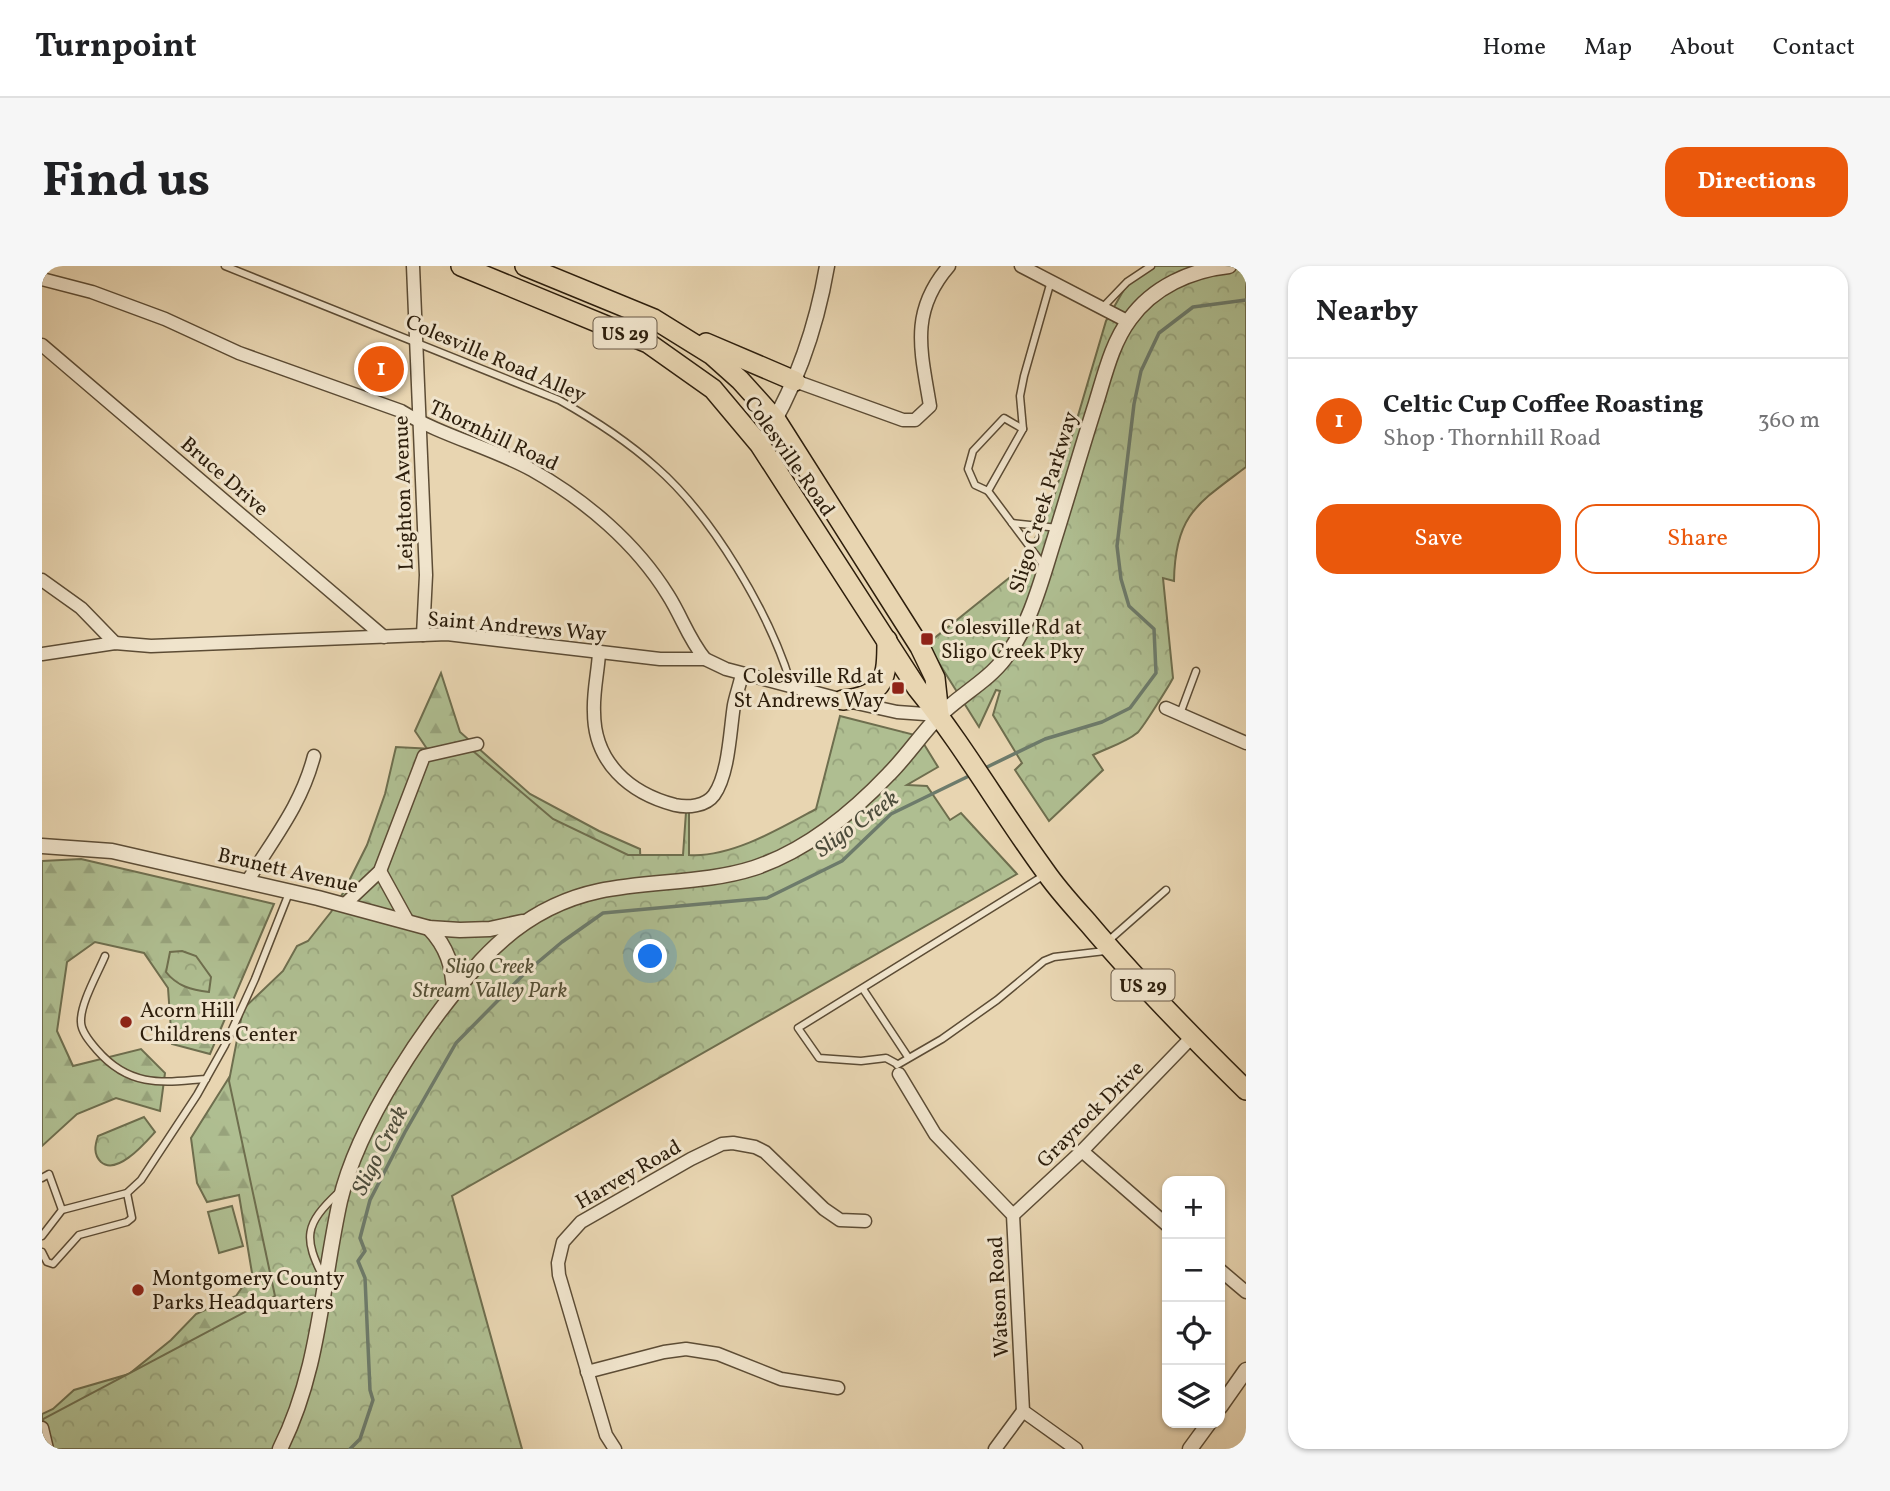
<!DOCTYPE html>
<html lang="en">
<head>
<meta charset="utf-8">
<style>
  body { margin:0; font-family:Vollkorn,serif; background:#f6f6f6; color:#202124 }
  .controls { position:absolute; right:21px; bottom:21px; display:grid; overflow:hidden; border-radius:14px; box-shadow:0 2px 5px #0004 }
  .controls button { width:63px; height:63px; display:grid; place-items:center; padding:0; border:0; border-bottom:2px solid #e0e0e0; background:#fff; color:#202124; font:35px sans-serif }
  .you { position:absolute; left:609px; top:691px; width:24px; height:24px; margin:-18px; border:5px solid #fff; border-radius:50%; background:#1a73e8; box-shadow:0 0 0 10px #1a73e833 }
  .badge { display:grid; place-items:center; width:46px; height:46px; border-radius:50%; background:#ea580c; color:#fff; font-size:23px; font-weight:700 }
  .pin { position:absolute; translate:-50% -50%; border:4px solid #fff; box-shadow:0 2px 7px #0006 }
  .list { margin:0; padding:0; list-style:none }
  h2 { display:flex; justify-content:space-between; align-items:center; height:91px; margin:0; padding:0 28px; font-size:30px }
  h2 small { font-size:23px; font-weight:400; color:#757577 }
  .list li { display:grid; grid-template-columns:46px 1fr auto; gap:21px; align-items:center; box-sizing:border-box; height:126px; padding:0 28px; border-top:2px solid #e0e0e0 }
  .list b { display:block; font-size:26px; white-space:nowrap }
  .list p { margin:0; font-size:23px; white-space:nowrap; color:#757577 }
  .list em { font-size:23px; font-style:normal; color:#757577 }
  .actions { display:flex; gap:14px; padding:21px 28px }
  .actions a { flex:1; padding:16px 0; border:2px solid #ea580c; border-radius:21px; text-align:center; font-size:24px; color:#ea580c }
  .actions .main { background:#ea580c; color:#fff }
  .icon { flex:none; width:38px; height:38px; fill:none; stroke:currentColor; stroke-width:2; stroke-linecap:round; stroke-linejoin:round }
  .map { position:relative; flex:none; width:1204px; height:1183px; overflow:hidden; border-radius:21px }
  header { display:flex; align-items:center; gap:42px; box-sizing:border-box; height:98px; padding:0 35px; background:#fff; border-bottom:2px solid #e0e0e0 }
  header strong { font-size:33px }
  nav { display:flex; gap:38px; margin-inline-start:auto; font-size:24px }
  .intro { display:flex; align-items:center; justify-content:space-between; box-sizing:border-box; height:168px; padding:0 42px }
  h1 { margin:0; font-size:49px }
  .button { padding:18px 32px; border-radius:21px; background:#ea580c; color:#fff; font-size:24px; font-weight:700 }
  main { display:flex; gap:42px; padding:0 42px }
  aside { flex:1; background:#fff; border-radius:21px; box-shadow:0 2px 5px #0004 }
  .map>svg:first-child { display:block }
  .forest { fill:url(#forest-firs); stroke:#6e6e4e; stroke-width:2 }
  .park { fill:url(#park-crowns); stroke:#6e6e4e; stroke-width:2 }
  .garden { fill:#afbe91; stroke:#6e6e4e; stroke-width:2 }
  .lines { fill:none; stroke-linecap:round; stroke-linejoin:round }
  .stream { stroke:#6d7b6b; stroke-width:3.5 }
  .service-casing { stroke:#5c4c35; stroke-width:9 }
  .minor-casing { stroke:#5c4c35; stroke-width:15 }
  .tertiary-casing { stroke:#5c4c35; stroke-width:17 }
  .trunk-casing { stroke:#2d1e0c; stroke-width:22 }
  .service { stroke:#f0e4cc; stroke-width:6 }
  .minor { stroke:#f0e4cc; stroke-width:12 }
  .tertiary { stroke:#f0e4cc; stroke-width:14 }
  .trunk { stroke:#e8d5b1; stroke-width:19 }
  .poi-dot { fill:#8f2418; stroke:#f0e4cc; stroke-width:2.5 }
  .labels { text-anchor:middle; stroke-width:6; stroke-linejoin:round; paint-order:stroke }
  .shield { fill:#f0e4cc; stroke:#685946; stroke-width:2 }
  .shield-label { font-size:19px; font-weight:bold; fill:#2d1e0c }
  .street-label { font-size:21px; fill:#2d1e0c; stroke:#f0e4cc }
  .poi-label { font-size:21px; fill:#2d1e0c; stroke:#f0e4cc; text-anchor:start }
  .park-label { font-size:21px; font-style:italic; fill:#544e34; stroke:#f0e4cc }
  .water-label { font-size:23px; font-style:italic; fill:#4d4c3b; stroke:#f0e4cc }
</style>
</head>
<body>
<header>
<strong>Turnpoint</strong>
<nav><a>Home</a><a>Map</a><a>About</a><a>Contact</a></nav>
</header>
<div class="intro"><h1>Find us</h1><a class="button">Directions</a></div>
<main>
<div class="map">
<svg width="1204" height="1183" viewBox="0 0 1204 1183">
  <defs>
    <pattern id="forest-firs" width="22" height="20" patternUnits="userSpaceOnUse" patternTransform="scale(1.75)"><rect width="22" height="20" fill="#afbe91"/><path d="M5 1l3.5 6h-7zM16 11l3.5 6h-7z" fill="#97a37c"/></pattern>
    <pattern id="park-crowns" width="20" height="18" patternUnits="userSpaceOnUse" patternTransform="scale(1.75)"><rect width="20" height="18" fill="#afbe91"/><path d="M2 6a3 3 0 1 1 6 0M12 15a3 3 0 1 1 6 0" fill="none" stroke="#97a37c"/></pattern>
  </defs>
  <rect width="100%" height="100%" fill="#e8d5b1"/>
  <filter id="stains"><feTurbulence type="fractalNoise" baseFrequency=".00286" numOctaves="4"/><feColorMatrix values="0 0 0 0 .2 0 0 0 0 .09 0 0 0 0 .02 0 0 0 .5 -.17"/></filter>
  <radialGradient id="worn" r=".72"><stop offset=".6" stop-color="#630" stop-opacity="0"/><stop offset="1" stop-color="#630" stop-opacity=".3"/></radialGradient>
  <!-- forest -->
  <g class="forest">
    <polygon points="399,407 418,466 488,528 557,565 598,583 599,609 414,526 373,465"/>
    <polygon points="39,593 232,638 168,788 130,778 126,722 102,687 53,676 25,696 15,765 31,800 99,783 123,807 118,845 74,832 35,848 0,880 0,595"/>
    <polygon points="188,810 307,866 264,1044 0,1183 0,1148 11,1143 32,1124 87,1108 129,1074 154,1048 194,1030 210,1007 197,929 165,936 155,917 149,872"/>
  </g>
  <!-- park -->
  <g class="park">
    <path d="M1103,0H1204V201C1155,238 1133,249 1132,315L1121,312L1131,412C1128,418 1099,465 1095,467C1083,477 1065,482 1051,489L1061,504L1007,555L973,504L980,497L951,449L958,425L954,424L937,461L885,378L977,304L1009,241L1064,55L1084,20Z"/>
    <path d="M798,450L877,470L896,501L865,519L885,520L908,554L919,547L975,608L410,930L480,1183H6L1,1153L233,1030L187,815L201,743L241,705L255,680L266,675L289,646L301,627L325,579L343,528L354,481L431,485L511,553L586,589H641L644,546H647V589C689,592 739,562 774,543Z"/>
    <path d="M140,685L154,690L169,711L167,726C149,724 135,720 124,706L128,686Z"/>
    <path d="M102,851L113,866C103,877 75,910 59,896C51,888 53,879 56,870Z"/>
  </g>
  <!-- garden -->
  <polygon class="garden" points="190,940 201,980 177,987 166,946"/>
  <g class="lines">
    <!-- stream -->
    <g class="stream">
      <polyline points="941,503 1003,473 1060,456 1088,442 1114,407 1112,363 1087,340 1079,313 1075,280 1092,138 1099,105 1117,67 1151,41 1204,34"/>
      <polyline points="308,1183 318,1173 331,1134 328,1124 323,1012 316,995 323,985 318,972 328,934 363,866 414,777 483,707 520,676 561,647 725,632 800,595 849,548 931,508"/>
    </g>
    <defs>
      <g id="service">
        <path d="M183,0L517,134C551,153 585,175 614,201C671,251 727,346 749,418"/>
        <polyline points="1060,42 1085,16 1109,0"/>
        <polyline points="946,225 933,219 926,203 931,185 962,152 981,163"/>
        <polyline points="970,257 1016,262"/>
        <polyline points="1002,300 946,225 981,163 978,130 982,110 1009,15"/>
        <polyline points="1138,448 1154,405"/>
        <polyline points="1065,676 1124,624"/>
        <path d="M63,690C56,707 38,738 39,756C39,766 49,777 55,784C87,821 119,817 164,813"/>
        <polyline points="821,723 866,791"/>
        <polyline points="855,798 844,792 819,795 777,792 756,762 1001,610"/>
        <polyline points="855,799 900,773 955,734 1002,695 1012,691 1063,685"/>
        <polyline points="0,912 7,908 20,944"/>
        <polyline points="0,970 20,944 85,927 99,914 155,829 183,779 213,713 247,627"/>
        <polyline points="0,986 5,996 11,998 37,969 85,956 90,952 85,927"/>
        <path d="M282,1013C261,971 262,959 297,926"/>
      </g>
      <g id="minor">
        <polyline points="371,0 384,309 381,369"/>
        <polyline points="979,0 1085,55"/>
        <path d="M0,13L50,26L123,53L197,87L359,145C400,170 448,181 490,204C543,234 594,277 626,329C640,351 646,372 663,393"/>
        <polyline points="0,79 342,371"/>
        <path d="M753,115L861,154H873L888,140C879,85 867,46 907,0"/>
        <polyline points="0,314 39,342 73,377"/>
        <path d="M557,387C556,406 551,426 552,446C552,496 587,527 633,539C646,542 664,540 672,529C687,508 688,464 692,439C694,429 698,418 700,408"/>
        <polyline points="0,388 73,377 109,380 405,368 618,393 663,393 684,403 801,434 855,446 897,449"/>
        <polyline points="1124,442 1204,477"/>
        <polyline points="338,605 365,654"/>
        <path d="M205,616C231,573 259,540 272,490"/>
        <polyline points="302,639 338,605 382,490 435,478"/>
        <polyline points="857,808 893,868 971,949 981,1145 1034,1183"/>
        <polyline points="1040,885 1125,959"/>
        <polyline points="971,949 1040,885 1150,771"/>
        <polyline points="1178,1004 1204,1026"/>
        <polyline points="545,1106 622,1086 644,1083 676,1088 739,1113 796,1122"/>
        <polyline points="0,1162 5,1183"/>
        <polyline points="573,1183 564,1169 517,1009 516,997 521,976 539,956 649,893 680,878 691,877 713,881 723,886 782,943 798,954 823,955"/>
        <polyline points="953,1183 981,1145"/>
      </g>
      <g id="tertiary">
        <path d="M718,179C753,124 774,64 785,0"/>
        <polyline points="0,580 70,585 276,632 387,662 418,664 448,663 480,656"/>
        <path d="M387,662C405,681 411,700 412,726"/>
        <polyline points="1178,1141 1204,1104"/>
        <path d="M238,1183C278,1103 279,1021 298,935C316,857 385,755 439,695C471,660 510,635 557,625C608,614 662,618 712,602C763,585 810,547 847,508C864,491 878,470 895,452C916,430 945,416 963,392C989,358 1000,312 1013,271C1027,226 1040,181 1054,137C1063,108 1070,77 1088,53C1111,21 1149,4 1187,0"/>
        <polyline points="1148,1183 1167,1157"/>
      </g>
      <g id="trunk">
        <path d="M419,0L606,77L671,123L718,179L875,422C922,480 959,545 1003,605C1016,624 1032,641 1047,658C1096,716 1150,771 1204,824"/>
        <polyline points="483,0 612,53 670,89 698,114 734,154 878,381 893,412 897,449"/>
        <polyline points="664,77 753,115"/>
        <path d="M801,434C844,430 845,411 845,374"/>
      </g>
    </defs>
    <!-- service casing -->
    <use href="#service" class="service-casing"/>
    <!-- minor casing -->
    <use href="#minor" class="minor-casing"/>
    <!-- tertiary casing -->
    <use href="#tertiary" class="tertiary-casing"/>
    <!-- trunk casing -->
    <use href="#trunk" class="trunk-casing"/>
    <!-- service -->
    <use href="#service" class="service"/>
    <!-- minor -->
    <use href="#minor" class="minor"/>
    <!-- tertiary -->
    <use href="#tertiary" class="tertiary"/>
    <!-- trunk -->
    <use href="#trunk" class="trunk"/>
  </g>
  <!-- markers -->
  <g class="poi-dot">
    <rect x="878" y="366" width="14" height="14" rx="3.5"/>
    <rect x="849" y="415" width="14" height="14" rx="3.5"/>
    <circle cx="84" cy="756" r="7"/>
    <circle cx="96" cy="1024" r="7"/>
  </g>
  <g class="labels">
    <!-- shield labels -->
    <g class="shield">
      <rect x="551.5" y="51.5" width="63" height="31" rx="5"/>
      <rect x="1069.5" y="703.5" width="63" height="31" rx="5"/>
    </g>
    <g class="shield-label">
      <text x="583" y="74">US 29</text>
      <text x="1101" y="726">US 29</text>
    </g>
    <!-- street labels -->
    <g class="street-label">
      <text transform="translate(454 92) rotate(23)" y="7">Colesville Road Alley</text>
      <text transform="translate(452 169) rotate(25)" y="7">Thornhill Road</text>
      <text transform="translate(748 190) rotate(55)" y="7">Colesville Road</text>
      <text transform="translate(183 210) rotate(41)" y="7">Bruce Drive</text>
      <text transform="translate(361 227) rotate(-92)" y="7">Leighton Avenue</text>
      <text transform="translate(1001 236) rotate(-73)" y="7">Sligo Creek Parkway</text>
      <text transform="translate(475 360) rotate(5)" y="7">Saint Andrews Way</text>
      <text transform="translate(246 604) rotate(13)" y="7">Brunett Avenue</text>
      <text transform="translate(1048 848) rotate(-45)" y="7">Grayrock Drive</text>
      <text transform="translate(586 908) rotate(-30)" y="7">Harvey Road</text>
      <text transform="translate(956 1031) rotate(-93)" y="7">Watson Road</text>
    </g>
    <!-- poi labels -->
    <g class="poi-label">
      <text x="899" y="368">Colesville Rd at<tspan x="899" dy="24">Sligo Creek Pky</tspan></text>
      <text x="842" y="417" text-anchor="end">Colesville Rd at<tspan x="842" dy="24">St Andrews Way</tspan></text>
      <text x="98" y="751">Acorn Hill<tspan x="98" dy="24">Childrens Center</tspan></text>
      <text x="110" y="1019">Montgomery County<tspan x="110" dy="24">Parks Headquarters</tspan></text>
    </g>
    <!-- park labels -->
    <g class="park-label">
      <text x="448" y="707">Sligo Creek<tspan x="448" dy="24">Stream Valley Park</tspan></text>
    </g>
    <!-- water labels -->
    <g class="water-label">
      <text transform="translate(814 557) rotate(-36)" y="8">Sligo Creek</text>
      <text transform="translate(337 884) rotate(-63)" y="8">Sligo Creek</text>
    </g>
  </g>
  <rect width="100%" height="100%" filter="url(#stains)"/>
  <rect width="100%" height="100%" fill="url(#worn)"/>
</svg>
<div class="controls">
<button>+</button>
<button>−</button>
<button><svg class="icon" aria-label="locate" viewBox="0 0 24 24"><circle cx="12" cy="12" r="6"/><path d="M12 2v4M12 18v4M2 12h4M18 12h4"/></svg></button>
<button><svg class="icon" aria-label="layers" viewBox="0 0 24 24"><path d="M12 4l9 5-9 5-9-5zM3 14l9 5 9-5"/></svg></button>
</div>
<div class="you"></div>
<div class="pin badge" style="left:339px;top:103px">1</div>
</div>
<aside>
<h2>Nearby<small></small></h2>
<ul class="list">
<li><span class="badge">1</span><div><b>Celtic Cup Coffee Roasting</b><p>Shop · Thornhill Road</p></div><em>360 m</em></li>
</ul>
<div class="actions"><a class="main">Save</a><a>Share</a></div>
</aside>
</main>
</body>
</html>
